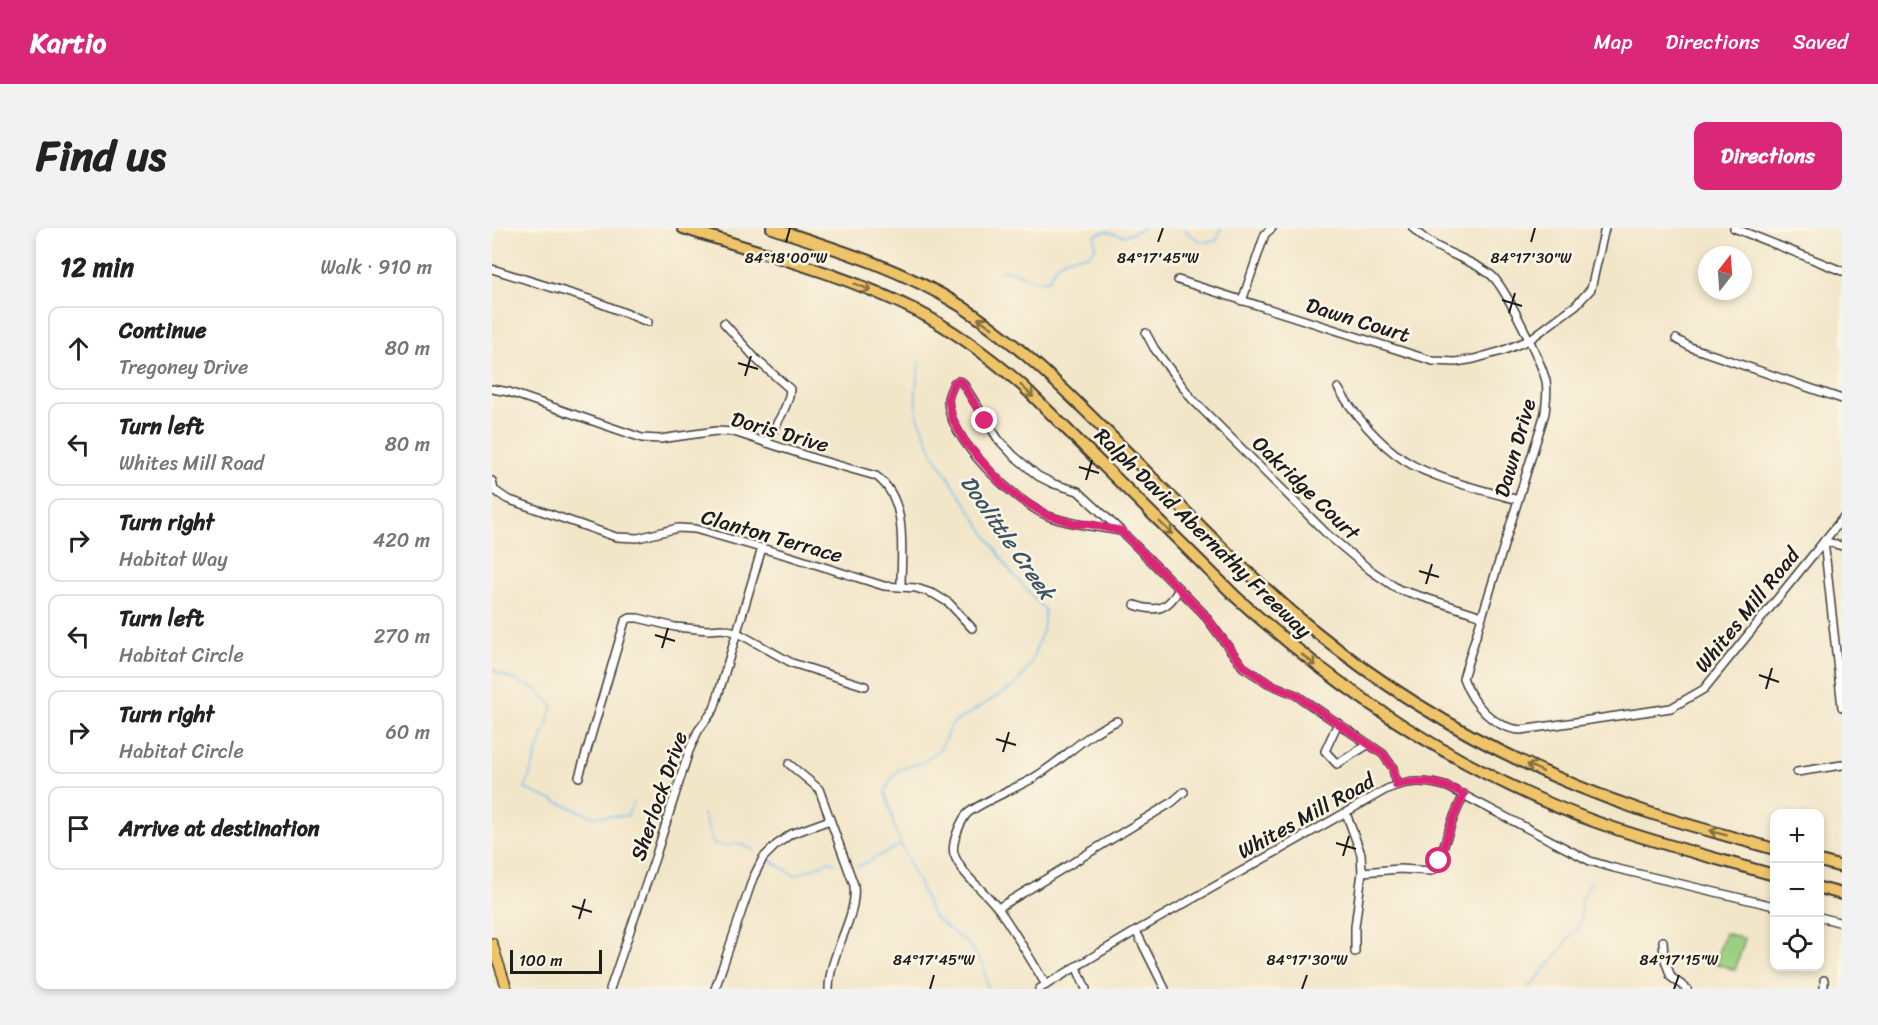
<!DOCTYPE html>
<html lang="en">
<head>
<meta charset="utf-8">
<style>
  body { margin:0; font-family:Sriracha,sans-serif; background:#f2f2f2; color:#222 }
  .controls { position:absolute; right:18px; bottom:18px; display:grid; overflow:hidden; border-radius:12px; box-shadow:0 3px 9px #0003 }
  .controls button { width:54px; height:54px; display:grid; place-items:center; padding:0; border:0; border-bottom:2px solid #e0e0e0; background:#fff; color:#222; font:30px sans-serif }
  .compass { position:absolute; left:1206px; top:18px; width:54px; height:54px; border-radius:50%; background:#fff; box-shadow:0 3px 9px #0003; rotate:17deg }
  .scale { position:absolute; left:18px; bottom:15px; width:92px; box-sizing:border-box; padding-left:6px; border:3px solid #1c1c1c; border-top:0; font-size:16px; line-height:21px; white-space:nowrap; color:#1c1c1c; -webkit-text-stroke:4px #fcf5e5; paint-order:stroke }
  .stop { position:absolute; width:18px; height:18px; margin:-14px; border:4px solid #db2777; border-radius:50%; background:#fff }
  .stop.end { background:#db2777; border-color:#fff; box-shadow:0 2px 6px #0008 }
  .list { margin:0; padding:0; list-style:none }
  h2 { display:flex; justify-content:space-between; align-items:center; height:78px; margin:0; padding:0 24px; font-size:26px }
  h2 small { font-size:20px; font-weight:400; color:#767676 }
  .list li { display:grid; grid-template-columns:39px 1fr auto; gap:18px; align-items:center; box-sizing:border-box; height:84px; margin:0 12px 12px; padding:0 12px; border:2px solid #e0e0e0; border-radius:12px }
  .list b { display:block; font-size:22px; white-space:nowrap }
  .list p { margin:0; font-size:20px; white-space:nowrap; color:#767676 }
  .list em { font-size:20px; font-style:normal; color:#767676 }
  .icon { flex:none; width:33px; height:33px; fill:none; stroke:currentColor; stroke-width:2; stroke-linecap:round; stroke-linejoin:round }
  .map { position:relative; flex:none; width:1350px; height:761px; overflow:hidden; border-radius:12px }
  header { display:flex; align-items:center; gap:36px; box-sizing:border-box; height:84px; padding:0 30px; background:#db2777; color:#fff }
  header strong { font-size:28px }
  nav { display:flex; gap:33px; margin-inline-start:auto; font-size:21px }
  .intro { display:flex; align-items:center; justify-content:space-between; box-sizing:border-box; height:144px; padding:0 36px }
  h1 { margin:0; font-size:42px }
  .button { padding:15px 27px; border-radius:12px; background:#db2777; color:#fff; font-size:21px; font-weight:700 }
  main { display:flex; gap:36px; padding:0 36px }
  aside { flex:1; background:#fff; border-radius:12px; box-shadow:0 3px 9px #0003 }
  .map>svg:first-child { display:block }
  .green { fill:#9ad082; stroke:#5b764f; stroke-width:1.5 }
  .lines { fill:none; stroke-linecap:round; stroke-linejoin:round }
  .stream { stroke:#71bfec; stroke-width:1.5 }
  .minor-casing { stroke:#3c3a36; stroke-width:10 }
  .major-casing { stroke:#3c3a36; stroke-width:12 }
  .highway-casing { stroke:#3c3a36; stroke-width:14 }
  .minor { stroke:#fff; stroke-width:7 }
  .major { stroke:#efc469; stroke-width:9 }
  .highway { stroke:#efc469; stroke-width:10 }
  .oneway { stroke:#867042 }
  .route { stroke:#db2777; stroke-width:8 }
  .ticks { fill:none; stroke:#1c1c1c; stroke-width:2 }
  .labels { text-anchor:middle; stroke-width:5; stroke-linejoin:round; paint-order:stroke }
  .street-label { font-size:21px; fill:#1c1c1c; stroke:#fcf5e5 }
  .water-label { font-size:22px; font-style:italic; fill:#3a5565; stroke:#fcf5e5 }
  .ticks-label { font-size:15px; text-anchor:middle; fill:#1c1c1c; stroke:#fcf5e5; stroke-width:5; stroke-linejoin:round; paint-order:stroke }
</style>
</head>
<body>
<header>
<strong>Kartio</strong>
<nav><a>Map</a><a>Directions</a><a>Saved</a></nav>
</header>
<div class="intro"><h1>Find us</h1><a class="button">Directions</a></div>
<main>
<aside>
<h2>12 min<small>Walk · 910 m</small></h2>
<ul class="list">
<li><svg class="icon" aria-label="ahead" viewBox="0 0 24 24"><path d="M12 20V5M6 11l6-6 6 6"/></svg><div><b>Continue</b><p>Tregoney Drive</p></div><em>80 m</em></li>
<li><svg class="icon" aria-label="left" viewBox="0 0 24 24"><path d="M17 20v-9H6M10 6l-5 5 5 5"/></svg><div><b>Turn left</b><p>Whites Mill Road</p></div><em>80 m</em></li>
<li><svg class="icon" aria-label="right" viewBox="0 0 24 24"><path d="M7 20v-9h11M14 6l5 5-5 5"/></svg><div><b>Turn right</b><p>Habitat Way</p></div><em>420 m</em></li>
<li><svg class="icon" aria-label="left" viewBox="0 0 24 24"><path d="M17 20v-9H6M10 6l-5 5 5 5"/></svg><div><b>Turn left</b><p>Habitat Circle</p></div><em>270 m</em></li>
<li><svg class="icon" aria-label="right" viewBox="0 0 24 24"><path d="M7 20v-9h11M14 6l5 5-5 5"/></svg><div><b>Turn right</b><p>Habitat Circle</p></div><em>60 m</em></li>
<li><svg class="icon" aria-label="arrive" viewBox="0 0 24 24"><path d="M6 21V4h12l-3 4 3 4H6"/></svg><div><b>Arrive at destination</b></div></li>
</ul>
</aside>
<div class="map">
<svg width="1350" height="761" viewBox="0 0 1350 761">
  <rect width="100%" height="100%" fill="#fcf5e5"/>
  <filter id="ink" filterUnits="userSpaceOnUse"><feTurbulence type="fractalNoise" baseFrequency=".0167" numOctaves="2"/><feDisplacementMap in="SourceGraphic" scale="12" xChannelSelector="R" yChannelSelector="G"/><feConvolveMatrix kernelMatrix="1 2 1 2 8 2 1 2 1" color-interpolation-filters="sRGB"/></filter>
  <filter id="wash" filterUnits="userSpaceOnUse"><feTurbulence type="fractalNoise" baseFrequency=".008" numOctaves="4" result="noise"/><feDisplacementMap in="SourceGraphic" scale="24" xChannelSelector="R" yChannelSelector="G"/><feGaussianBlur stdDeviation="1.35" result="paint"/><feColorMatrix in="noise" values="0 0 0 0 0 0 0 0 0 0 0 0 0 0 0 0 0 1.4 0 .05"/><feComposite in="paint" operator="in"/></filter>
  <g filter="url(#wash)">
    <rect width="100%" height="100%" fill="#f2e6c9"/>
    <!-- green -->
    <polygon class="green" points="1233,705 1253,711 1243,742 1223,735"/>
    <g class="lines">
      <!-- stream -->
      <g class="stream">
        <path d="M691,0C701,10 710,17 725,12L729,0"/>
        <path d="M509,43C527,39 540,59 557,51C565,30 575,28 597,27L603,20V7L614,3L631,8L652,0"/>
        <polyline points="427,134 424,161 425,186 442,227 518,343 553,382 551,402 538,437 525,456 460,496 448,521 429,535 408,541 400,549 393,564 399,584 403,603 441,688 477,717 491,737 496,761"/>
        <polyline points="0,440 4,444 45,462 61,478 33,561 100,588 135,588 143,573"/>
        <polyline points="211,586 221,616 234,618 246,615 263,623"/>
        <polyline points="278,632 303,648 337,633 343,635"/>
        <polyline points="365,639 408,617"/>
        <polyline points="1036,761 1066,726 1089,694 1089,674 1098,654"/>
      </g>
    </g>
  </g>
  <g filter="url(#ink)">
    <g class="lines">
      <defs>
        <g id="minor">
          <path d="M921,0C942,24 975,28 999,47C1013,58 1049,134 1054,153C1056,163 1054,175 1053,185L971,450C980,475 1001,500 1029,502L1179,480L1212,461L1350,291"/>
          <polyline points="1242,0 1350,43"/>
          <polyline points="0,41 100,72 156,94"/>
          <polyline points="686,52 941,133 964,134 982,131 1010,123 1037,112 1084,77 1099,61 1113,0"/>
          <polyline points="750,73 773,6 780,0"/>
          <path d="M232,95L265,132L298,161C297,179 282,199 274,215"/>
          <polyline points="654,105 662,120 700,171 835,306 878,342 906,361 990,388"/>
          <polyline points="1184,111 1198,119 1350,171"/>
          <path d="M846,160C862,186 886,215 912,232C939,250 994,263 1026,272"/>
          <path d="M0,161L17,164L150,210L168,211L224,203L242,204L324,231L384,248C417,272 409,322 409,359"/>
          <polyline points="0,253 2,262 15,271 124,309 146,310 186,300 203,301 297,328 392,358 424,360 442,366 457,375 480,400"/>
          <path d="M629,303C604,298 579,297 556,288C523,274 455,210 456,172C456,167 460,160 462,155L466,153L470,154L506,211L521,227L546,248L562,256L586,263L629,303L711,385L751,439L776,455L804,467L891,526L901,540L904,557"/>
          <polyline points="1332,313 1350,479"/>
          <polyline points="1332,313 1350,318"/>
          <path d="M643,377C665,385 676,381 687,361"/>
          <polyline points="846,495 833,523 845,536 877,516"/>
          <path d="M297,536L327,561L362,657C366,690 337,725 337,761"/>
          <polyline points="1305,544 1350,537"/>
          <polyline points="87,549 133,393 138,390 146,390 183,399 216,402 231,401 244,404 300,435 373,458"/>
          <polyline points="854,585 869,626 870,644 863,699 863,724"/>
          <polyline points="870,644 908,641 939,643 944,640 961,591 972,566"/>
          <polyline points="506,680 679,575 692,564"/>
          <polyline points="1328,689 1350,695"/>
          <polyline points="644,703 673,761"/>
          <polyline points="1171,713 1172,729 1179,749 1195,761"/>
          <polyline points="584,738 594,761"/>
          <path d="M554,757C539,732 524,706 508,683C494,663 471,650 462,626C459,616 468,595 474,587C481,578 526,559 538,552C569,535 592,506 625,493"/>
          <polyline points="118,761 163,630 197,523 206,503 222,481 270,320"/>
          <polyline points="223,761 261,650 271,630 284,617 299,606 338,592"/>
          <path d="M547,761L644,703L895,561C916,552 934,552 956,559L1098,633L1122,640L1282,678"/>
          <polyline points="1332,761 1332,752"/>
        </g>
        <polyline id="major" points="0,715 15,761"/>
        <g id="highway">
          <path d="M191,0C269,25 350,45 423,82C462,102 498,129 531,158L745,370C850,465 970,545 1104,594C1163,615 1223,630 1282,647"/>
          <path d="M280,0C345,21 410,41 469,78C523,113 569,158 615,204C681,270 746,340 819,400C917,480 1029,541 1149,582C1193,597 1238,608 1282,621"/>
          <polyline points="1328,633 1350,639"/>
          <polyline points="1328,660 1350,666"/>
        </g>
      </defs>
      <!-- minor casing -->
      <use href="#minor" class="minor-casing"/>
      <!-- major casing -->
      <use href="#major" class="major-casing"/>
      <!-- highway casing -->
      <use href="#highway" class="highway-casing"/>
      <!-- minor -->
      <use href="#minor" class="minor"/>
      <!-- major -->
      <use href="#major" class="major"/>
      <!-- highway -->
      <use href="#highway" class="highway"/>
    </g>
    <!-- one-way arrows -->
    <defs><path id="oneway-shaft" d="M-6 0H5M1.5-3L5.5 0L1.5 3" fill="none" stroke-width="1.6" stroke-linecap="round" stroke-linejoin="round" transform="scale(1.5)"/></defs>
    <g class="oneway">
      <use href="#oneway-shaft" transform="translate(371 59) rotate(22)"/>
      <use href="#oneway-shaft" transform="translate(493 95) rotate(-145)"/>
      <use href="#oneway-shaft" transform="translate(535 163) rotate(44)"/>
      <use href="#oneway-shaft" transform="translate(674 300) rotate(45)"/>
      <use href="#oneway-shaft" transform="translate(817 432) rotate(38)"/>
      <use href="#oneway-shaft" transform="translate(1043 540) rotate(-154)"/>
      <use href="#oneway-shaft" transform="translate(1226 605) rotate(-165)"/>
    </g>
  </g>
  <g class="lines" filter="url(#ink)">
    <!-- route -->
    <path class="route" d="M493,193L470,154L466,153L462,155L456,171L460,190L472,213L509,255L528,271L555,287L583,296H597L629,303L711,385L751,438L776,455L804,467L891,526L901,540L904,557C932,551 947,554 972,566L961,591L947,633"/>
  </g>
  <!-- ticks -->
  <path class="ticks" d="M294,14L298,0M666,14L671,0M1039,14L1043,0M1010,72L1030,78M1017,85L1023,65M246,135L266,141M253,148L259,128M587,239L607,245M594,252L600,232M927,343L947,349M934,356L940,336M163,407L183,413M170,420L176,400M1267,447L1287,454M1274,461L1280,440M504,511L524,517M511,524L517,504M844,615L864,621M851,628L857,608M80,678L100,684M87,691L93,671M438,761L442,747M810,761L815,747M1182,761L1187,747"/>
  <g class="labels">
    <!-- street labels -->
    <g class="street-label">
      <text transform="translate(866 92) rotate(17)" y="7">Dawn Court</text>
      <text transform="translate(288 204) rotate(16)" y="7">Doris Drive</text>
      <text transform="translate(1023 220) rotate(-74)" y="7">Dawn Drive</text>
      <text transform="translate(814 260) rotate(44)" y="7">Oakridge Court</text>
      <text transform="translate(711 305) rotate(44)" y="7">Ralph David Abernathy Freeway</text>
      <text transform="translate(280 308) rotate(16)" y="7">Clanton Terrace</text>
      <text transform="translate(1255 382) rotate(-51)" y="7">Whites Mill Road</text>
      <text transform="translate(167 568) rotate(-71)" y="7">Sherlock Drive</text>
      <text transform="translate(814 588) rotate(-29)" y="7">Whites Mill Road</text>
    </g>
    <!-- water labels -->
    <g class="water-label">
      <text transform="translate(516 309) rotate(55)" y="8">Doolittle Creek</text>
    </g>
  </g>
  <g class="ticks-label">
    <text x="294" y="35">84°18'00"W</text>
    <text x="666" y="35">84°17'45"W</text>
    <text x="1039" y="35">84°17'30"W</text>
    <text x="442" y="737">84°17'45"W</text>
    <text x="815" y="737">84°17'30"W</text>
    <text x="1187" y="737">84°17'15"W</text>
  </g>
</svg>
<div class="controls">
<button>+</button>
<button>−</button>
<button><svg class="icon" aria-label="locate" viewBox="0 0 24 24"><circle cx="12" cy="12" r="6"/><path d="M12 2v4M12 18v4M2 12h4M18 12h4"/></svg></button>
</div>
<svg class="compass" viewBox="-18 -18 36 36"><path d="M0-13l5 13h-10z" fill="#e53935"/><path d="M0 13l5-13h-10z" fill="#767676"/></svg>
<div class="scale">100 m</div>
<div class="stop" style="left:947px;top:633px"></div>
<div class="stop end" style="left:493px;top:193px"></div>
</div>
</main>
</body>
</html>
